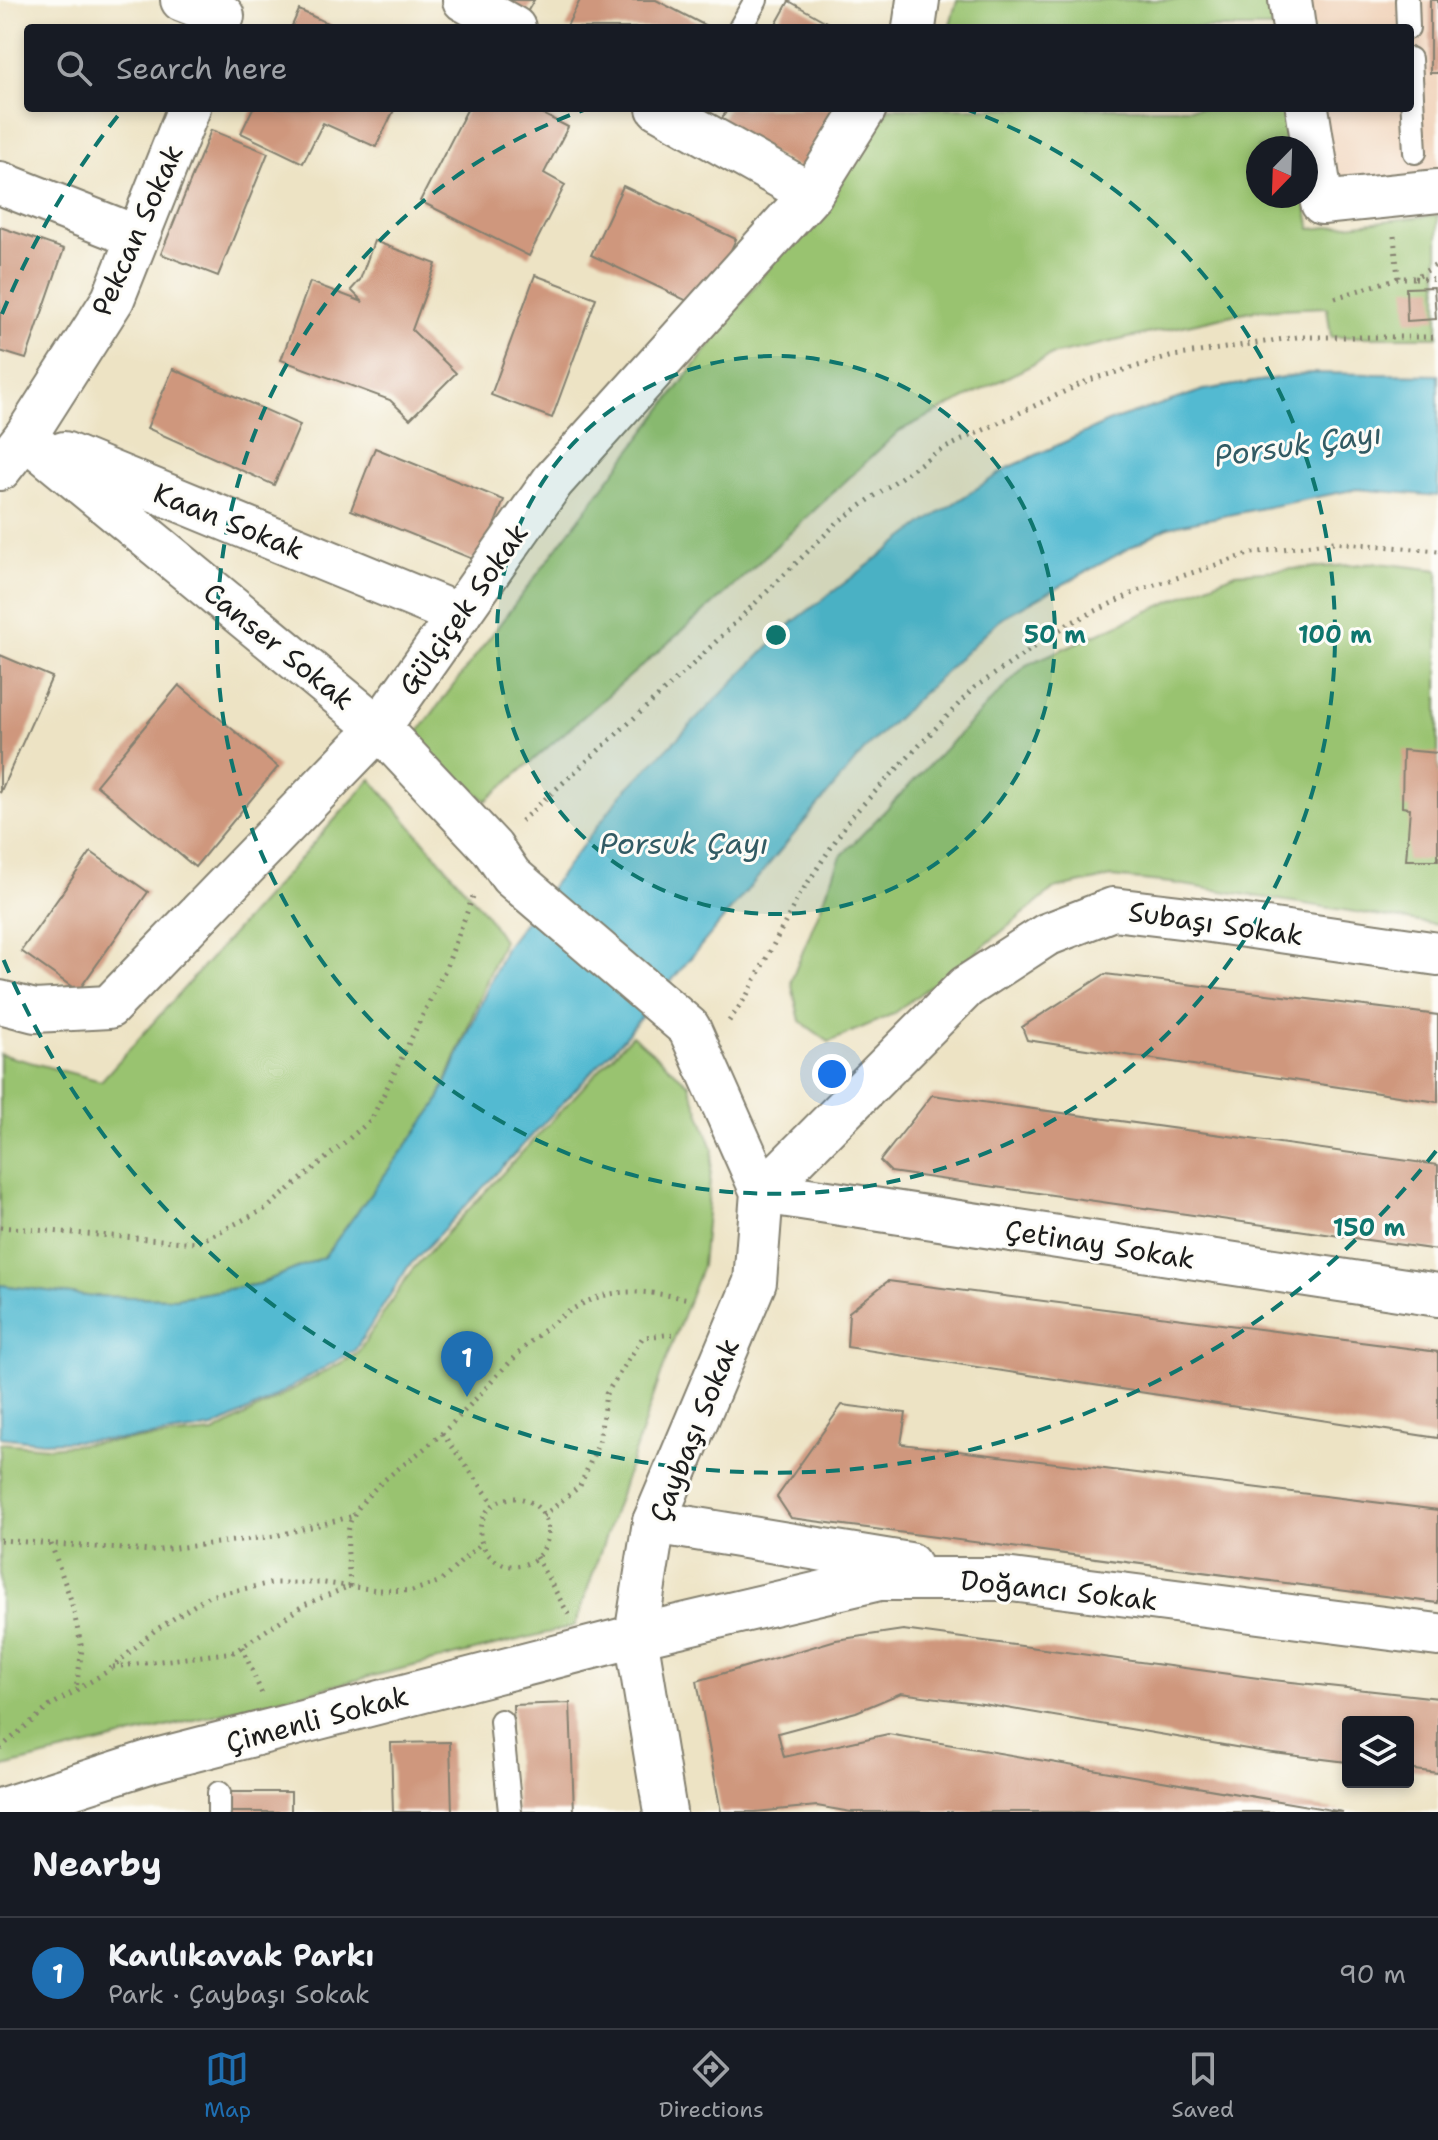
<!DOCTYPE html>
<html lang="en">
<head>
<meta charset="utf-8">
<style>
  body { margin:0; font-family:"Shantell Sans",sans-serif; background:#242831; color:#f1f3f6 }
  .controls { position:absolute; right:24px; bottom:24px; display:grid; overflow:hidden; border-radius:8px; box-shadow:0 4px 12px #0003 }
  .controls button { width:72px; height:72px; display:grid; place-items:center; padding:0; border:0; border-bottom:2px solid #363941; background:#171b24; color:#f1f3f6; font:40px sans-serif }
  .compass { position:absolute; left:1246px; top:136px; width:72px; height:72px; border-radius:50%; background:#171b24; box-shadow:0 4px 12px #0003; rotate:203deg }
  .you { position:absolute; left:832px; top:1074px; width:28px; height:28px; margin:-20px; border:6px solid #fff; border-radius:50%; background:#1a73e8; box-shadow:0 0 0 12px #1a73e833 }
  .badge { display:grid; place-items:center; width:52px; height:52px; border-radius:50%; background:#1f6fb2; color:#fff; font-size:26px; font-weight:700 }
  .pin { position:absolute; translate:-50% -66px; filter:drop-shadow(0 2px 4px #0008) }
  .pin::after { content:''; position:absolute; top:42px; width:28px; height:24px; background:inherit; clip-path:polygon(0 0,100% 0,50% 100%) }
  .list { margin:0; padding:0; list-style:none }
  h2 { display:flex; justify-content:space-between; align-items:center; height:104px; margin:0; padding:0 32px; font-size:34px }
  h2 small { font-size:26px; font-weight:400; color:#9ea1a6 }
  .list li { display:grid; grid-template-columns:52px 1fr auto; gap:24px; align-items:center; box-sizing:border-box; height:112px; padding:0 32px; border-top:2px solid #363941 }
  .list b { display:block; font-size:30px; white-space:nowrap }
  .list p { margin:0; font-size:26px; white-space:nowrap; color:#9ea1a6 }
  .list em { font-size:26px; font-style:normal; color:#9ea1a6 }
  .icon { flex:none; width:44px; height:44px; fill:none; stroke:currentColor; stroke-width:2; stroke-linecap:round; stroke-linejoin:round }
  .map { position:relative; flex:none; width:1438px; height:1812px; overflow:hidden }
  .search { position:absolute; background:#171b24; box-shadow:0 4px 12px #0003; left:24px; right:24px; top:24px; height:88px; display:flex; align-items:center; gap:20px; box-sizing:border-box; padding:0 28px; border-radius:8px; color:#9ea1a6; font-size:30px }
  .sheet { height:216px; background:#171b24 }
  nav { display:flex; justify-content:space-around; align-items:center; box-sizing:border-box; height:112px; border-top:2px solid #363941; background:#171b24; font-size:22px; color:#9ea1a6 }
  nav a { display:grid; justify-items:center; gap:4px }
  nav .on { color:#1f6fb2 }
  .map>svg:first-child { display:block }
  .built { fill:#f1d5bd }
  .green { fill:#99c370; stroke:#5a7046; stroke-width:2 }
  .water { fill:#53bad1; stroke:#386b76; stroke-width:2 }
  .building { fill:#cf977d }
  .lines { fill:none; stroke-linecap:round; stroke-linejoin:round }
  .service-casing { stroke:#848070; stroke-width:26 }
  .minor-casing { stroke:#848070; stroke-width:46 }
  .path { stroke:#848070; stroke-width:5; stroke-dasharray:2 6; stroke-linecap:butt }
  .service { stroke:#fff; stroke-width:22 }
  .minor { stroke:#fff; stroke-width:42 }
  .ring { fill:none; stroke:#0f766e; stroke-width:4; stroke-dasharray:14 10 }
  .labels { text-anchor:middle; stroke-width:6; stroke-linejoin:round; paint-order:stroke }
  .street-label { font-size:28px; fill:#1c1c1c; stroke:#fdfcf7 }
  .water-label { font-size:30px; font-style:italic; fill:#325b64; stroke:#fdfcf7 }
  .centre { fill:#0f766e; stroke:#fdfcf7; stroke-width:4 }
  .ring-label { font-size:24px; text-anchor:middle; font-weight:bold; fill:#0f766e; stroke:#fdfcf7; stroke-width:6; stroke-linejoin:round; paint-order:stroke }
</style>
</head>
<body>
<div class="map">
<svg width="1438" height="1812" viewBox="0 0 1438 1812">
  <rect width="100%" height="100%" fill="#fdfcf7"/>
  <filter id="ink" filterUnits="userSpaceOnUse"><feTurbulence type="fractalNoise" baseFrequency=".0125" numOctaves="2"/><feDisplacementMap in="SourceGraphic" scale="16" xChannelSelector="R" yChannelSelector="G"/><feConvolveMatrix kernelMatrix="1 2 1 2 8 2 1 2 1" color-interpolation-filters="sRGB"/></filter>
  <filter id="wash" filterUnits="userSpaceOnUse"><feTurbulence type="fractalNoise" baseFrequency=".006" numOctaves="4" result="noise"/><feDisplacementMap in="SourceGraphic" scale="32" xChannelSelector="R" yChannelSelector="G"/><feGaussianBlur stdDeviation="1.8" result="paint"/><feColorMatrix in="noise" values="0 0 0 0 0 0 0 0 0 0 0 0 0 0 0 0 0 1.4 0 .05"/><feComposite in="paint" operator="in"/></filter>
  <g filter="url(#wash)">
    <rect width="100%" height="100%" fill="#ede3c4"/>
    <!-- built -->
    <polygon class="built" points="1290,0 1438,0 1438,190 1322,203 1307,108 1410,108 1410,28 1294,28"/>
    <!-- green -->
    <g class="green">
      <polygon points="957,0 1275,0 1279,28 949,28"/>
      <polygon points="889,108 1290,108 1296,148 1258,148 1258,196 1304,196 1311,229 1438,215 1438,337 1331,337 1327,307 1255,310 1052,355 899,431 727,592 486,801 413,739"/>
      <polygon points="1379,563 1438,570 1438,925 1171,883 1112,877 1054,889 973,955 891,1015 829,1042 800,1021 791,981 841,856 1026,665 1235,573"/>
      <polygon points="371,779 486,914 503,940 437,1104 324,1257 259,1284 175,1298 87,1296 0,1285 0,1054 101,1081"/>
      <polygon points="632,1035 689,1084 713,1149 702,1266 666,1360 575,1626 0,1768 0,1443 48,1447 214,1433 357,1354 411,1271"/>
    </g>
    <!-- water -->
    <polygon class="water" points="1309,373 1438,375 1438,496 1357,489 1168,527 1001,618 867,747 622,1040 408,1267 355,1350 262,1404 214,1428 129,1439 43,1442 0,1437 0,1285 87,1296 175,1298 259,1284 324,1257 437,1104 506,946 622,794 793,622 924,523 1008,468 1108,422 1204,390"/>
    <g id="blocks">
      <!-- building -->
      <g class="building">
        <polygon points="502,0 534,0 526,14"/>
        <polygon points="580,0 656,0 710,28 566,28"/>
        <rect x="1430" y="0" width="8" height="73"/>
        <polygon points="789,1 837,28 774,28"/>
        <polygon points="299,10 338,28 291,28"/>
        <polygon points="253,108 395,108 376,147 323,123 303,163 241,133"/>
        <polygon points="468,108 531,108 568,127 544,173 565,185 529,256 420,201"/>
        <polygon points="728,108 840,108 804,171 719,124"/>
        <polygon points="211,130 268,153 218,276 161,254"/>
        <polygon points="623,186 736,239 704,309 591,255"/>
        <polygon points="0,227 64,249 26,359 0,351"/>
        <polygon points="374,241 436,264 412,330 456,373 410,419 390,400 281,360 310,282 363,302 351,290 360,280"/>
        <polygon points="535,275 596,298 552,418 491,395"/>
        <polygon points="1434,287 1436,319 1407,321 1406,288"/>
        <polygon points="173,369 300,425 274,485 147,428"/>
        <polygon points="375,448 504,500 480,562 351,510"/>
        <polygon points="0,655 52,677 0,793"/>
        <polygon points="179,685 278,767 195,867 96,785"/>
        <polygon points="1403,750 1438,753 1438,860 1406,860 1410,808 1402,807"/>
        <polygon points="91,852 148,892 78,991 21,951"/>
        <polygon points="1105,974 1438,1015 1438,1102 1027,1040 1022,1027"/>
        <polygon points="932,1095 1438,1165 1438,1250 891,1172 880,1161"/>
        <polygon points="888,1281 1438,1352 1438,1438 847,1347 849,1312"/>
        <polygon points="842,1405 906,1413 901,1444 1438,1510 1438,1603 791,1518 777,1497"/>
        <polygon points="903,1630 1273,1680 1438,1698 1438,1773 1408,1769 1408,1722 1348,1722 1348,1762 1265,1752 983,1704 901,1693 856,1712 778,1733 784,1757 888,1734 1343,1812 851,1812 817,1806 755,1812 721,1812 697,1681 836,1640"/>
        <polygon points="570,1703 574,1812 517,1812 513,1705"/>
        <polygon points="450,1742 452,1812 393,1812 391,1743"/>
        <rect x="231" y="1792" width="60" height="20"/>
      </g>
    </g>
  </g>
  <g filter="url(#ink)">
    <use href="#blocks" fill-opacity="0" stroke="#848070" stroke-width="2"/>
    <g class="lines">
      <defs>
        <g id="service">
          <polyline points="1407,0 1408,28"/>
          <polyline points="740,28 756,0"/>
          <polyline points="1410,59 1415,152"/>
          <polyline points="501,1721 510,1812"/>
          <polyline points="219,1812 219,1793"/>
        </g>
        <g id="minor">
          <polyline points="182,0 223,16"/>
          <polyline points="464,0 514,28"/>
          <polyline points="1290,0 1294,28"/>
          <polyline points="914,28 918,0"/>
          <polyline points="658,108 811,194"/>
          <polyline points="1307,108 1322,203 1438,191"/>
          <polyline points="0,183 137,237"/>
          <polyline points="25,437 379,728 492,848 511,876 689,1028 762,1192 755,1282 654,1522 636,1636 665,1812"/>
          <polyline points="64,453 459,615"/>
          <polyline points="0,469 25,437 113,299 189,108"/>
          <polyline points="0,1002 35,1011 109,1007 379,728 553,481 811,194 865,108"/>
          <polyline points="762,1192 966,987 1046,935 1113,909 1197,919 1438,954"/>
          <polyline points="762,1192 1438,1295"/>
          <polyline points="654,1522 909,1564"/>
          <polyline points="0,1810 152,1761 636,1636 879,1579 1004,1579 1438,1635"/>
        </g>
      </defs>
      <!-- service casing -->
      <use href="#service" class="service-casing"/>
      <!-- minor casing -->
      <use href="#minor" class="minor-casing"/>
      <!-- path -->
      <g class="path">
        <polyline points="1394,236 1398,278"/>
        <polyline points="1415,278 1438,280"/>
        <polyline points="1335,298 1398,278 1414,278 1438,264"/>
        <polyline points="521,821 688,669 839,521 937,452 1089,380 1173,356 1297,337 1438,337"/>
        <polyline points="729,1021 746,997 799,896 851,817 974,688 1070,623 1140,590 1252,553 1334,542 1438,551"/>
        <polyline points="0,1227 197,1243 267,1208 371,1120 446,968 475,891"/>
        <polyline points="442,1433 494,1504"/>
        <circle cx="514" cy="1532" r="34"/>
        <polyline points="543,1516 580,1486 599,1442 606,1394 643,1337 675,1334"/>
        <polyline points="0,1540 151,1551 275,1536 354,1516"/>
        <polyline points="51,1544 71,1600 82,1649 76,1689"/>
        <polyline points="536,1557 569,1615"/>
        <polyline points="242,1647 262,1694"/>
        <path d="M113,1667L234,1652L304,1605L350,1586C349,1570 345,1533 351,1520C370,1483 410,1463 439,1436C486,1394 539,1316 599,1297C629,1287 659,1294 690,1299"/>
        <polyline points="0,1748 50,1706 108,1671 154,1631 209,1596 272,1583 324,1583 378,1590 412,1591 441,1581 481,1543"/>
      </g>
      <!-- service -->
      <use href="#service" class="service"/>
      <!-- minor -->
      <use href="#minor" class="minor"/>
    </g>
  </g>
  <!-- distance rings -->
  <circle cx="776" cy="635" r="279" fill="#0f766e" fill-opacity=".12"/>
  <g class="ring">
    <circle cx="776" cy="635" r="279"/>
    <path d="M963 108A559 559 0 1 1 589 108"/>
    <path d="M1436 1151A838 838 0 0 1 2 956M2 314A838 838 0 0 1 120 113"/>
  </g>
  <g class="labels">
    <!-- street labels -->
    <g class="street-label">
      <text transform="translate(137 230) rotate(-66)" y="10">Pekcan Sokak</text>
      <text transform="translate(229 521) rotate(22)" y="10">Kaan Sokak</text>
      <text transform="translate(463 609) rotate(-55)" y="10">Gülçiçek Sokak</text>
      <text transform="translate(279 646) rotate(39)" y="10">Canser Sokak</text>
      <text transform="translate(1216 923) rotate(8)" y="10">Subaşı Sokak</text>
      <text transform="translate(1100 1244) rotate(9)" y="10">Çetinay Sokak</text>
      <text transform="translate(694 1430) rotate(-68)" y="10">Çaybaşı Sokak</text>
      <text transform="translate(1059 1590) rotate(6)" y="10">Doğancı Sokak</text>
      <text transform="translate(317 1719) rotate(-15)" y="10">Çimenli Sokak</text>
    </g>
    <!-- water labels -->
    <g class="water-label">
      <text transform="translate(1298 445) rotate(-8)" y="10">Porsuk Çayı</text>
      <text x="684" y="854">Porsuk Çayı</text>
    </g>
  </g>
  <circle cx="776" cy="635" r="12" class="centre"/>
  <g class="ring-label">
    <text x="1055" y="643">50 m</text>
    <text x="1335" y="643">100 m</text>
    <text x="1369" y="1236">150 m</text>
  </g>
</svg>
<div class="controls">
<button><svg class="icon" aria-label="layers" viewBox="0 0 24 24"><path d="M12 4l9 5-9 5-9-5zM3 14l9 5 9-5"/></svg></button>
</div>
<svg class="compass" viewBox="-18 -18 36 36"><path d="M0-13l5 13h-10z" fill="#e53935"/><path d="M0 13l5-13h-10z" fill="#9ea1a6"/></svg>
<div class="you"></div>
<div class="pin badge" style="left:467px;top:1397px">1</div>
<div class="search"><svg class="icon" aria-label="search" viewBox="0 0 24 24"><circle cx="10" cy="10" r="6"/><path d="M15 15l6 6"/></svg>Search here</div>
</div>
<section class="sheet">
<h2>Nearby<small></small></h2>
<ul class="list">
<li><span class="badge">1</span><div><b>Kanlıkavak Parkı</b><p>Park · Çaybaşı Sokak</p></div><em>90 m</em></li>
</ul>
</section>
<nav>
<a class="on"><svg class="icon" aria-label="map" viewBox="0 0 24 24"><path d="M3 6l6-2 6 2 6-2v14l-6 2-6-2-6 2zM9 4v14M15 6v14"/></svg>Map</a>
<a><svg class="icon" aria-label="directions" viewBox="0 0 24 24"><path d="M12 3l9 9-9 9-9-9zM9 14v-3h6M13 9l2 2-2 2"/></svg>Directions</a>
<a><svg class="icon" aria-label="saved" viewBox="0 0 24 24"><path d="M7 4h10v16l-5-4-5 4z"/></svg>Saved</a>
</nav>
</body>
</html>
